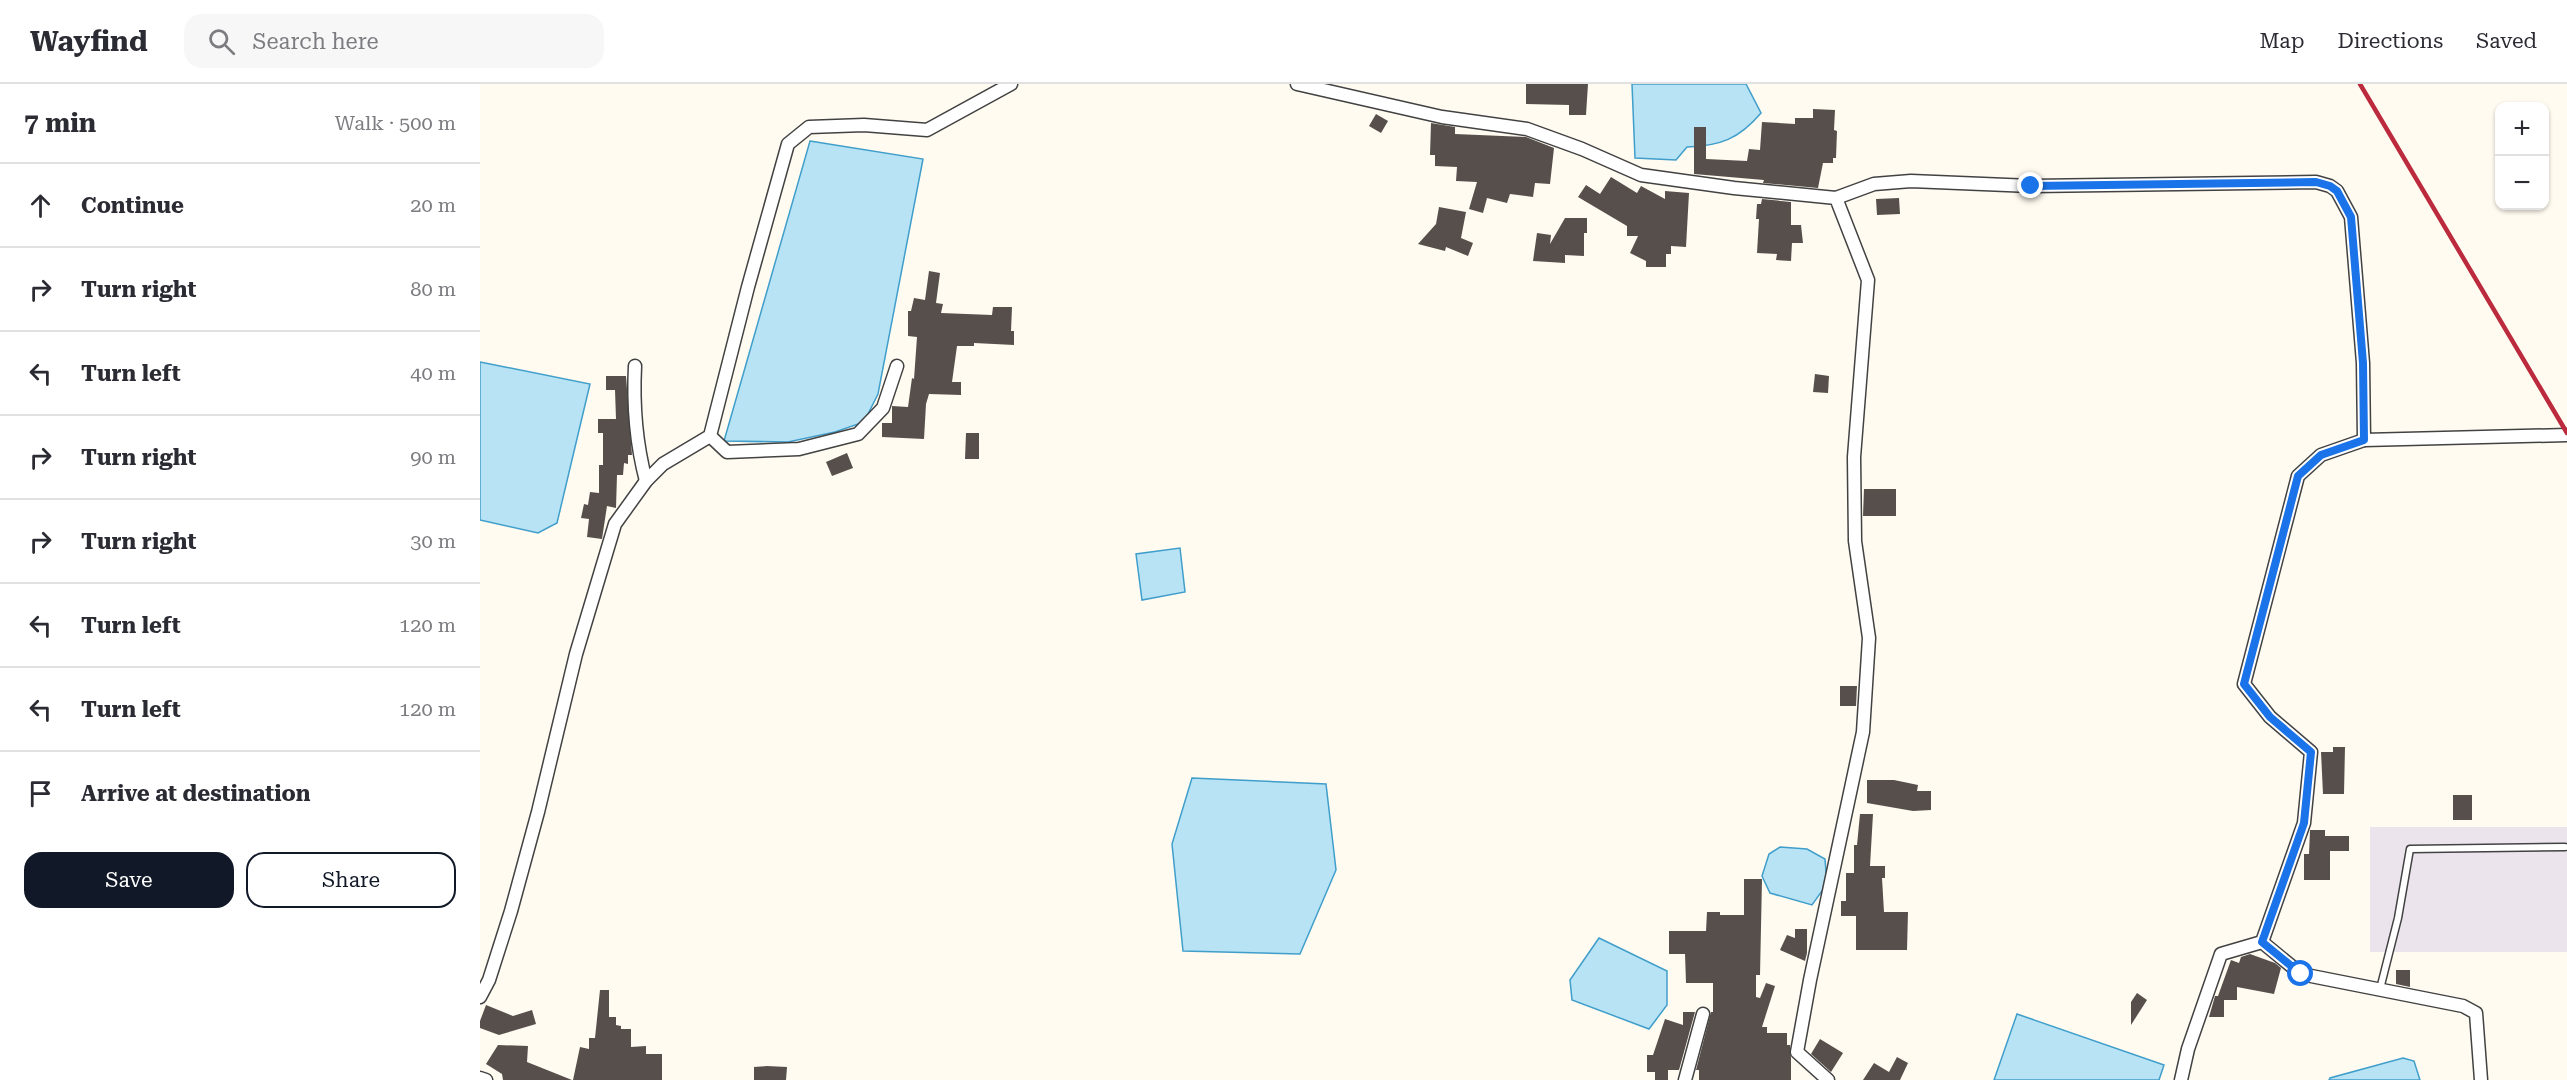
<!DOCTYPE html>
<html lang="en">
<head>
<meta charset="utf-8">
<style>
  body { margin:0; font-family:"Roboto Serif",serif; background:#f7f7f7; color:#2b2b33 }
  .controls { position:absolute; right:18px; top:18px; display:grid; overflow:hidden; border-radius:12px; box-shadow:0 2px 4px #0004 }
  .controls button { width:54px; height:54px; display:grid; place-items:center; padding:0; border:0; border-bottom:2px solid #e1e1e2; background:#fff; color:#2b2b33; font:30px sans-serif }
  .stop { position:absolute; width:18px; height:18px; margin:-14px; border:4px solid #1a73e8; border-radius:50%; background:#fff }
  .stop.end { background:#1a73e8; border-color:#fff; box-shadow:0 2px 6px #0008 }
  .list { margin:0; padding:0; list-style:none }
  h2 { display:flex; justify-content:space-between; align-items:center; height:78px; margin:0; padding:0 24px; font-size:26px }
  h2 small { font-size:20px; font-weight:400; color:#7c7c81 }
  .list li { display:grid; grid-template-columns:39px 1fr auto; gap:18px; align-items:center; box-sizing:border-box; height:84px; padding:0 24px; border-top:2px solid #e1e1e2 }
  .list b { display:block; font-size:22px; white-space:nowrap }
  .list em { font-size:20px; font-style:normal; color:#7c7c81 }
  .actions { display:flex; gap:12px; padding:18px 24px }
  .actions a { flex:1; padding:14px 0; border:2px solid #111827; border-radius:18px; text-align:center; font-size:21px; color:#111827 }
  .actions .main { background:#111827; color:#fff }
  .icon { flex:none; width:33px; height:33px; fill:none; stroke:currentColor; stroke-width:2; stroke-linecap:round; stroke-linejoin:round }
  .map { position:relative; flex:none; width:2087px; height:996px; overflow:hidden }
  header { display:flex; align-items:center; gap:36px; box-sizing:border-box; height:84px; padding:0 30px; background:#fff; border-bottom:2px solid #e1e1e2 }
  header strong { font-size:28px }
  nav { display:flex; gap:33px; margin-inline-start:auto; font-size:21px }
  .search { width:420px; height:54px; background:#f7f7f7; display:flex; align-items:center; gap:15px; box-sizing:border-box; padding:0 21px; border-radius:18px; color:#7c7c81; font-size:22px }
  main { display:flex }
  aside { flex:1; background:#fff }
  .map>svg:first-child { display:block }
  .industrial { fill:#ebe4ed }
  .water { fill:#b7e3f5; stroke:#409eca; stroke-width:1.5 }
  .building { fill:#574f4b }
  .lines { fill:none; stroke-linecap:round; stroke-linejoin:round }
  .lane-casing { stroke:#424242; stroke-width:9 }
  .street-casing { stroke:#424242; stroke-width:15 }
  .lane { stroke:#fff; stroke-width:6 }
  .street { stroke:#fff; stroke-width:12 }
  .rail { stroke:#bc2a3d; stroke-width:4.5 }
  .route { stroke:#1a73e8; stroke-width:8 }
</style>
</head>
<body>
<header>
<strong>Wayfind</strong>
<div class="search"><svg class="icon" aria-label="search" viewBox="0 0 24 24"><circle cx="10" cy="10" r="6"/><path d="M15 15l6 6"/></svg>Search here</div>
<nav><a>Map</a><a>Directions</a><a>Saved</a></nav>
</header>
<main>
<aside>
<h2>7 min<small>Walk · 500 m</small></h2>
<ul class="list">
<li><svg class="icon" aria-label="ahead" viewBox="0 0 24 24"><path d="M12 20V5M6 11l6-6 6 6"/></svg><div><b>Continue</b></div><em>20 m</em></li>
<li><svg class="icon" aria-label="right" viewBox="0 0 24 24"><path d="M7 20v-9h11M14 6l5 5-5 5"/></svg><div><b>Turn right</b></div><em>80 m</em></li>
<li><svg class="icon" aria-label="left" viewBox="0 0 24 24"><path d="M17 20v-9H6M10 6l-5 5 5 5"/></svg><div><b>Turn left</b></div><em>40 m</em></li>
<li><svg class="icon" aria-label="right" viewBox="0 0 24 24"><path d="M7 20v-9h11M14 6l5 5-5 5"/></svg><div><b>Turn right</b></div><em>90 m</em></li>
<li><svg class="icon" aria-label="right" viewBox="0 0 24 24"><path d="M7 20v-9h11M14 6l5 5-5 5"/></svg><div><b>Turn right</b></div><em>30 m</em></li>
<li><svg class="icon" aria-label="left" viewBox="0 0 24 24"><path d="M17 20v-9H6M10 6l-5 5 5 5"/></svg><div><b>Turn left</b></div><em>120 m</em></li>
<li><svg class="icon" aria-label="left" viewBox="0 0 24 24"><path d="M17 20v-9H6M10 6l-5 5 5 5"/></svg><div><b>Turn left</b></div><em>120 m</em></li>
<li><svg class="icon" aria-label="arrive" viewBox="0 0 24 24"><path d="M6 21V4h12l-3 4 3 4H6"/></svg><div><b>Arrive at destination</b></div></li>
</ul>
<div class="actions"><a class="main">Save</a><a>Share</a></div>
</aside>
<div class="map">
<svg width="2087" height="996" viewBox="0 0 2087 996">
  <rect width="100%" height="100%" fill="#fffbf1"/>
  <!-- industrial -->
  <rect class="industrial" x="1890" y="743" width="197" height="125"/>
  <!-- water -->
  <g class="water">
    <path d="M1152,0H1266L1281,29C1259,55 1240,62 1207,63L1196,76L1155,74Z"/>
    <polygon points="330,57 443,75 398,310 384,338 355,348 308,358 244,357"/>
    <polygon points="0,278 110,300 77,439 58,449 0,436"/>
    <polygon points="700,464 705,508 662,516 656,470"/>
    <polygon points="712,694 846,700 856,786 820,870 703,867 692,760"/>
    <polygon points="1300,763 1327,765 1345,775 1347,800 1332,821 1290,809 1282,792 1289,770"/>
    <polygon points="1119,854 1187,887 1187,921 1169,945 1092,916 1090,896"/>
    <polygon points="1537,930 1684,981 1679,996 1514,996"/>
    <polygon points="1923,974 1934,977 1940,996 1849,996 1850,994"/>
  </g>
  <!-- building -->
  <g class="building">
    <polygon points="1046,0 1108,0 1106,31 1089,31 1089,21 1046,20"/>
    <polygon points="1333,25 1355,26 1354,46 1357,47 1356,74 1353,74 1353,79 1343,79 1338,104 1283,99 1284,96 1214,90 1214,43 1226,43 1226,75 1267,77 1269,65 1280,66 1282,38 1315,40 1315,34 1333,34"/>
    <polygon points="896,30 908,37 901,49 889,42"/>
    <polygon points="951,39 975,43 975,50 1046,53 1074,64 1070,100 1055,99 1053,113 1030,110 1027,119 1007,114 1003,129 989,125 997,98 976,97 977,83 955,82 955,71 950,71"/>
    <polygon points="1131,93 1157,109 1161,102 1185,115 1185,107 1209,109 1206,163 1191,162 1191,170 1186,170 1186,183 1166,183 1166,177 1150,169 1158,152 1147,152 1147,142 1098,113 1106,101 1120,110"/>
    <polygon points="1419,114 1420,130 1397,131 1396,115"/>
    <polygon points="1282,115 1311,118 1311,141 1321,141 1323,159 1312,159 1311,177 1296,176 1297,170 1277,169 1279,135 1276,135 1277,120 1281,120"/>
    <polygon points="959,123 986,128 981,154 993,159 988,172 966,163 965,167 938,160 956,140"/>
    <polygon points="1085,134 1107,134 1107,149 1104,149 1104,172 1085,171 1085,179 1053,177 1057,149 1071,151 1070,160"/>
    <polygon points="449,187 460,189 456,219 463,220 461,229 512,231 513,223 532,223 531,247 534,247 534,261 494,259 494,262 477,262 472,298 481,298 481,311 449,310 446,320 444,355 402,353 402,339 412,339 412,322 428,323 432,294 434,295 437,253 428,252 428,227 431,227 434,214 445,216"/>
    <polygon points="1335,290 1349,292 1348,309 1333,308"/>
    <polygon points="126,292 146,292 152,371 148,371 148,380 144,379 143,391 137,391 136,424 127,422 122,455 107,453 109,435 101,434 104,420 108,421 110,408 119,409 119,381 123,381 123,349 118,349 118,335 136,335 135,306 126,306"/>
    <polygon points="486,349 499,349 499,375 485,375"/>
    <polygon points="367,369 373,384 352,392 346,378"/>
    <polygon points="1384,405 1416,405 1416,432 1383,432"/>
    <polygon points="1360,602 1377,602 1376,622 1360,622"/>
    <polygon points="1853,663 1865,663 1864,710 1843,710 1841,668 1853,668"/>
    <polygon points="1387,696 1414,696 1438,701 1437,707 1451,707 1451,726 1433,727 1387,719"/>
    <rect x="1973" y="711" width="19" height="25"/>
    <polygon points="1380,730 1393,730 1390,782 1405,782 1405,794 1402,794 1404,828 1428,828 1427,866 1376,866 1376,832 1361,832 1361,817 1366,817 1366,789 1374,789 1374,761 1377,761"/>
    <polygon points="1830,746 1845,746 1845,752 1869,752 1869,767 1850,767 1850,796 1824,796 1824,770 1829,770"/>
    <polygon points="1264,795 1282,795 1280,891 1276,891 1276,913 1280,914 1286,899 1295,902 1282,943 1287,943 1287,949 1307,949 1307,961 1310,961 1311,974 1311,996 1219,996 1219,986 1216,986 1231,928 1233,928 1233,899 1206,899 1205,870 1189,870 1189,847 1226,847 1227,828 1240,828 1240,831 1264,831"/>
    <polygon points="1315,845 1327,845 1327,869 1325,877 1300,866 1307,851 1315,854"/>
    <polygon points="1770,870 1795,879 1801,884 1794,910 1757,903 1757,916 1744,916 1744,933 1729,933 1735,912 1738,912 1751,876 1759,879 1761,873"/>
    <polygon points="1916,886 1930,886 1930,903 1916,900"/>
    <polygon points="120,906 129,906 129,933 136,933 136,941 141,942 141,945 151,945 151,963 166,962 166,970 182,970 182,996 93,996 100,963 109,965 109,954 115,954"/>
    <polygon points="1657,909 1667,916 1651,941 1651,918"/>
    <polygon points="6,921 33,932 52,926 56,940 19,951 0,944 0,937"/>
    <polygon points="1203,928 1215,928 1199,986 1188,986 1188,996 1175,996 1175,988 1167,988 1167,971 1173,971 1185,935 1203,941"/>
    <polygon points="1340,955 1363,969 1351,988 1331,970"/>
    <polygon points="18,961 48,962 47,978 92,996 23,996 22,990 6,980"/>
    <polygon points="1417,973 1428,979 1420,996 1383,996 1394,979 1409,988"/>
    <polygon points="287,982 307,983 306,996 274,996 274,983"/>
  </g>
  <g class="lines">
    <defs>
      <polyline id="lane" points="1900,905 1918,834 1930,765 2085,763"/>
      <g id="street">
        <polyline points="817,0 962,33 1047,45 1102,65 1161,91 1254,104 1356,114 1388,196 1374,373 1375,457 1389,554 1383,648 1330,896 1317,968 1348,996"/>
        <polyline points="1356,114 1394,100 1431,97 1551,102 1836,98 1850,102 1857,107 1871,133 1883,279 1884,356 2087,351"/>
        <path d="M155,282C153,321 156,359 166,397"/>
        <polyline points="230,352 247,368 319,365 378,350 403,324 417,282"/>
        <polyline points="1782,858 1821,890 1983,922 1996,929 2001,996"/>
        <polyline points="0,913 9,896 31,827 58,728 96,570 135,440 166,397 183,380 230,352 268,203 308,60 329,43 384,41 447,46 531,0"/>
        <polyline points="0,994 6,996"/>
        <polyline points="1205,996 1223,930"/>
        <polyline points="1701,996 1708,965 1741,870 1782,858 1824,739 1831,668 1790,633 1764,600 1818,392 1841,371 1884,356"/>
      </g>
    </defs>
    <!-- lane casing -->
    <use href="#lane" class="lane-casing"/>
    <!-- street casing -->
    <use href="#street" class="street-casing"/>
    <!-- lane -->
    <use href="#lane" class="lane"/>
    <!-- street -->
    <use href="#street" class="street"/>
    <!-- rail -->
    <polyline class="rail" points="1880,0 2087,349"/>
  </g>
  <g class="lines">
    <!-- route -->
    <polyline class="route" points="1551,102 1836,98 1850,102 1857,107 1871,133 1883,279 1884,356 1841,371 1818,392 1764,600 1790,633 1831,668 1824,739 1782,858 1821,890"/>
  </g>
</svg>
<div class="controls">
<button>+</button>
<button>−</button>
</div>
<div class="stop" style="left:1821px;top:890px"></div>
<div class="stop end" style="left:1551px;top:102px"></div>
</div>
</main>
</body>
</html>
